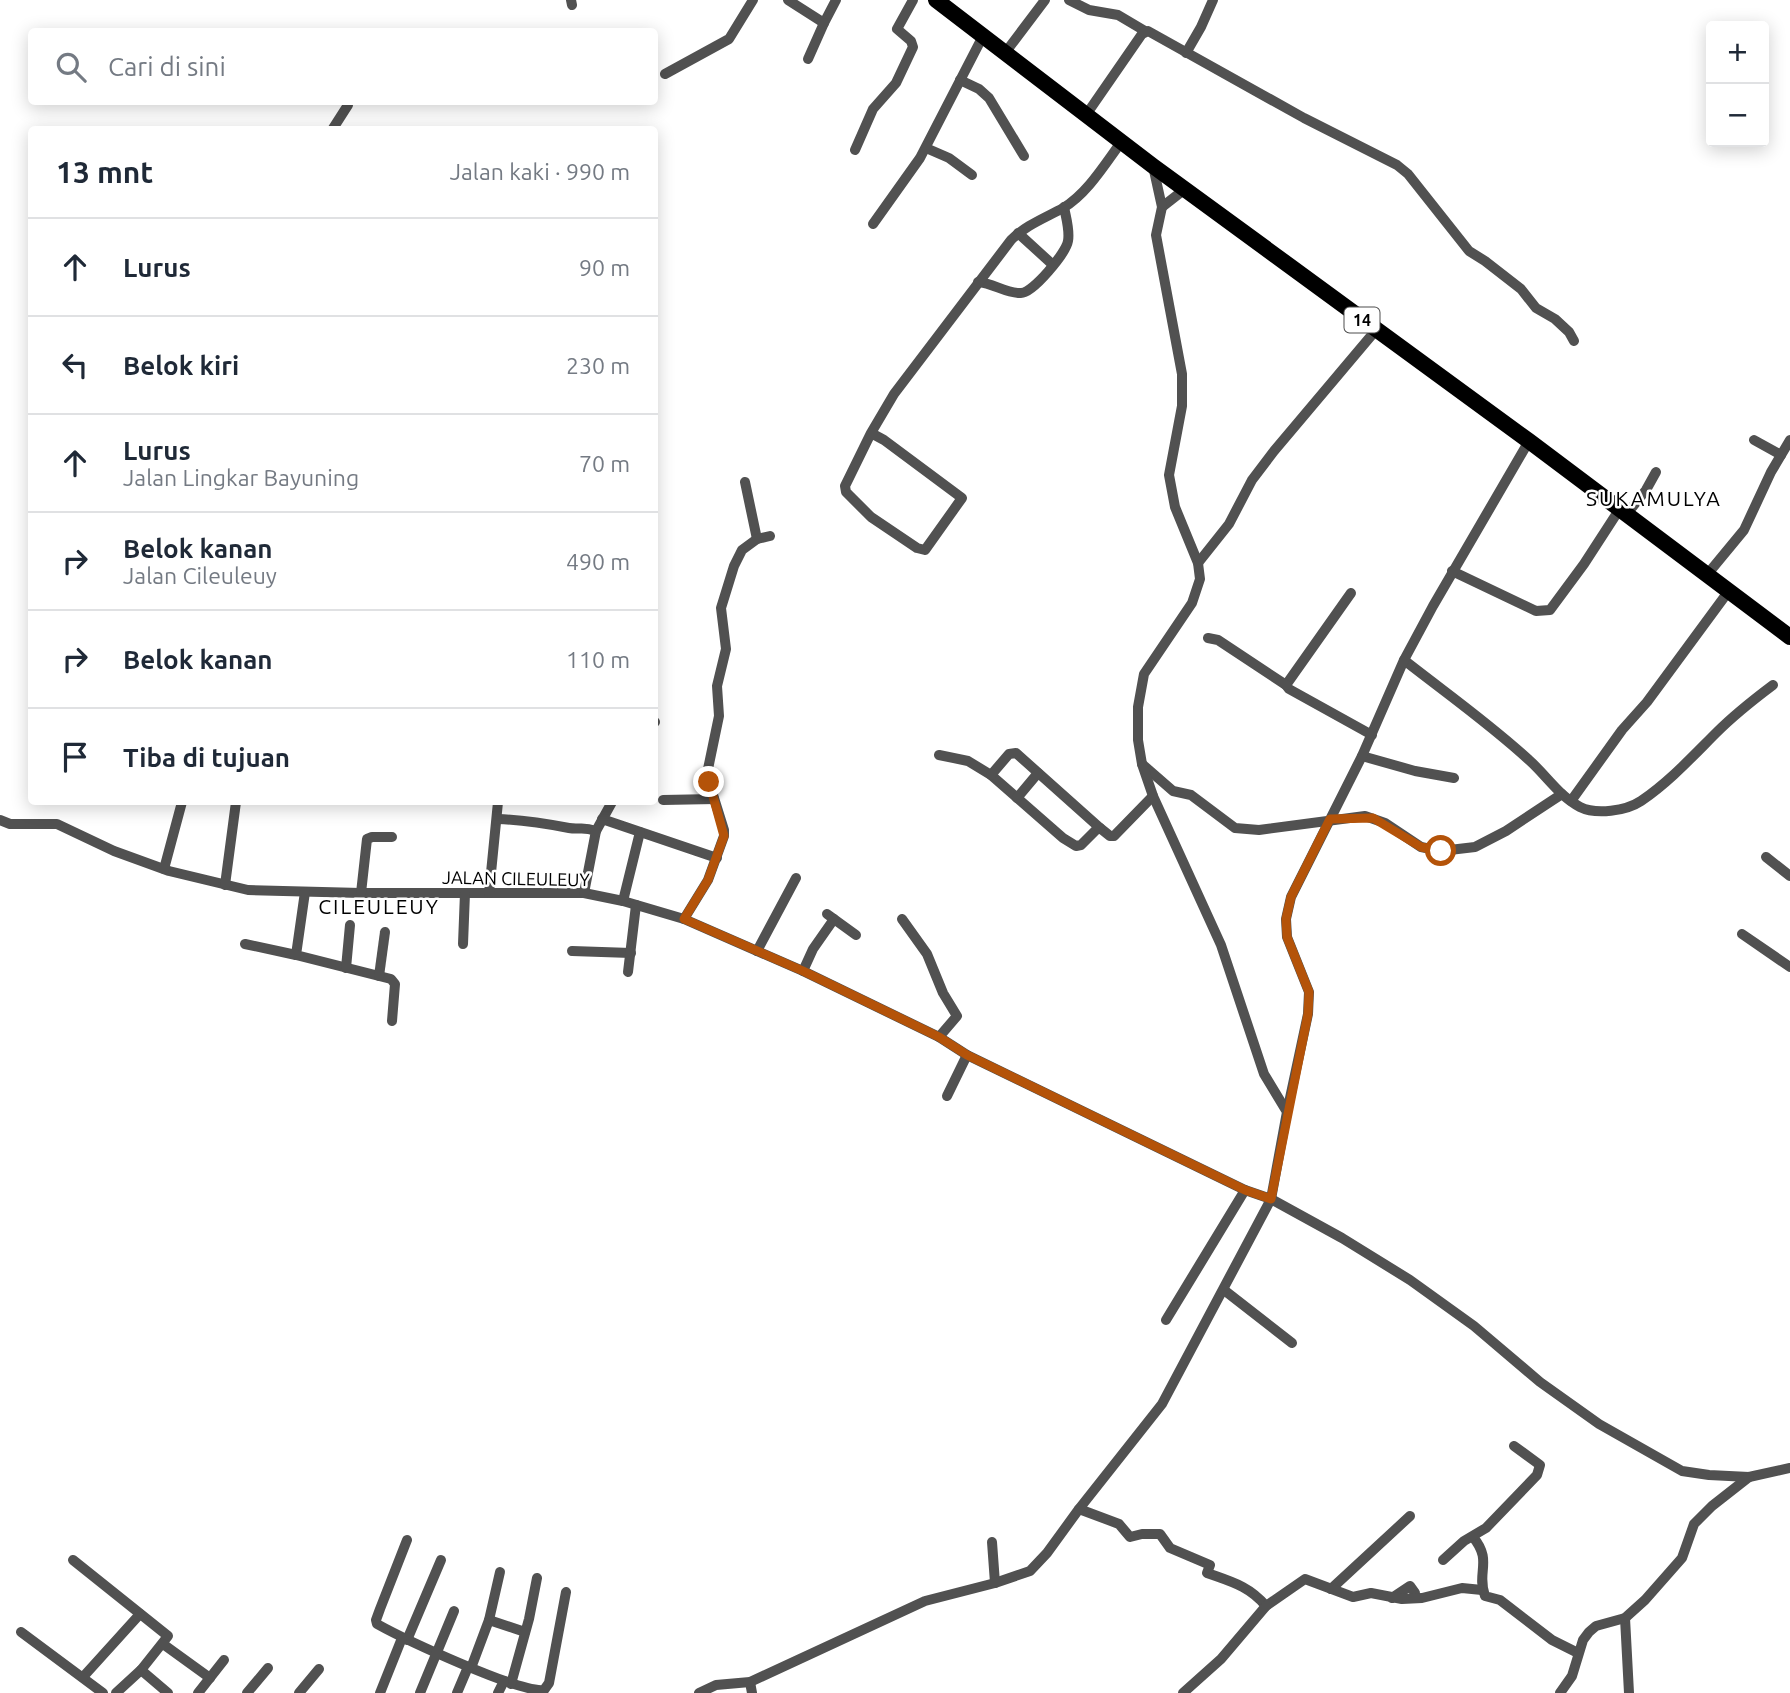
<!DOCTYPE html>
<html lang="id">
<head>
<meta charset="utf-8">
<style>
  body { margin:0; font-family:Ubuntu,sans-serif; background:#f2f2f3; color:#1f2937 }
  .controls { position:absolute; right:21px; top:21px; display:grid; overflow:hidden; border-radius:7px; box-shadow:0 4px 18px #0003 }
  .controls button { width:63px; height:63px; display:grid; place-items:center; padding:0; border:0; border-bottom:2px solid #e0e1e3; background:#fff; color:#1f2937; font:35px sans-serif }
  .stop { position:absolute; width:21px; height:21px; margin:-16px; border:5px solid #b45309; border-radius:50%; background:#fff }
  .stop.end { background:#b45309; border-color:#fff; box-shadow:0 2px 7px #0008 }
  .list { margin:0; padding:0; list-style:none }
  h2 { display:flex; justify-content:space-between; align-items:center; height:91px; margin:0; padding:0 28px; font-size:30px }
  h2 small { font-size:23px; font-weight:400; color:#747a83 }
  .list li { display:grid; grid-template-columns:46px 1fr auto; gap:21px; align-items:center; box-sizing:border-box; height:98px; padding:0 28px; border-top:2px solid #e0e1e3 }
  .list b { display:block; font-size:26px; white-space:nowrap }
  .list p { margin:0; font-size:23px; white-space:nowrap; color:#747a83 }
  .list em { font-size:23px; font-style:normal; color:#747a83 }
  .icon { flex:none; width:38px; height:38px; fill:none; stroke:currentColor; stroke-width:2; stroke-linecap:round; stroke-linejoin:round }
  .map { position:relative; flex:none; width:1790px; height:1693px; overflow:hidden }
  .search { position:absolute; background:#fff; box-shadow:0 4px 18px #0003; left:28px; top:28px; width:630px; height:77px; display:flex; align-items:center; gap:18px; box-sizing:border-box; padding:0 24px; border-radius:7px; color:#747a83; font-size:26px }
  .panel { position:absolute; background:#fff; box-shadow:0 4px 18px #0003; left:28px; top:126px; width:630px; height:679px; border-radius:7px }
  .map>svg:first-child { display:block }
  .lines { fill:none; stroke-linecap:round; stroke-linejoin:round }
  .minor { stroke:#515151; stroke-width:10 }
  .trunk { stroke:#000; stroke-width:16 }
  .route { stroke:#b45309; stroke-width:9 }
  .labels { text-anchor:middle; stroke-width:5; stroke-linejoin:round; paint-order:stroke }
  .shield { fill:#fff; stroke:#4c4c4c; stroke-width:2 }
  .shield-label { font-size:16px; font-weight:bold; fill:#000 }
  .street-label { font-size:18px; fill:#000; stroke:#fff }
  .quarter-label { font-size:21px; letter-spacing:2px; fill:#000; stroke:#fff }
</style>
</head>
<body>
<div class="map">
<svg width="1790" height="1693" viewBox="0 0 1790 1693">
  <rect width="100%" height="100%" fill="#fff"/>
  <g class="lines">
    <!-- minor -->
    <g class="minor">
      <polyline points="571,0 572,5"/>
      <polyline points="788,0 824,23 836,0"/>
      <polyline points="1069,0 1089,10 1118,15 1145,31"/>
      <polyline points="1005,53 1045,0"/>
      <polyline points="1186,53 1201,27 1213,0"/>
      <polyline points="808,59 824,23"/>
      <polyline points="665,74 729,39 753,0"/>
      <polyline points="960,80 979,89 989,98 1024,156"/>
      <polyline points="1086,115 1142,34 1148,31 1304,118 1397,165 1408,174 1469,251 1485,261 1521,289 1536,308 1555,319 1569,332 1574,341"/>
      <polyline points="332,130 348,105"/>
      <polyline points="926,148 949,158 972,175"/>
      <polyline points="855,150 873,109 896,83 913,47 911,41 897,29 913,0"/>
      <polyline points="1162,207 1185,189"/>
      <polyline points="873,224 920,158 983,36"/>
      <polyline points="1018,233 1052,264"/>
      <path d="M978,282C993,283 1007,294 1021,293C1033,293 1066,253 1068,241C1070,230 1066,218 1064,207"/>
      <path d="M871,433L845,486L846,492L871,517L917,548L925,550L962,498L884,440L871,433L894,394L1011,240C1026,225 1045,218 1063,208C1087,194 1105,164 1122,141"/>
      <polyline points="1754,440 1781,455"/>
      <polyline points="745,482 757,539"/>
      <polyline points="1626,515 1646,490 1656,472"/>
      <polyline points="1198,563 1229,524 1252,480 1274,451 1376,330"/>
      <polyline points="1452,571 1536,611 1550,610 1584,564 1619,510"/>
      <polyline points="1706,576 1744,530 1771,472 1790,440"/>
      <polyline points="1351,593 1286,685 1289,689 1372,735"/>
      <polyline points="1208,638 1218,640 1286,685"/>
      <path d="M1404,660C1446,693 1490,724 1529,760C1546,775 1559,796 1580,807C1596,815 1626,811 1641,801C1669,782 1692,757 1716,733C1734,715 1753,700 1773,685"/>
      <polyline points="654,722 655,722"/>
      <polyline points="939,755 968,761 991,775 1063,838 1076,846 1081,845 1097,829 1100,828 1110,836 1114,836 1153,796"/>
      <polyline points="1362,756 1415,771 1454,778"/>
      <polyline points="1142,764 1173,791 1191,795 1235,828 1259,830 1365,816 1385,823 1421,847 1441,851 1475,847 1506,831 1562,794"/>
      <polyline points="991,775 1009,754 1016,753 1100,828"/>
      <polyline points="1017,798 1038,773"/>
      <polyline points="663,800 714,799"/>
      <polyline points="1571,801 1622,730 1647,702 1728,592"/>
      <path d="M498,819C525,820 543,823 569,828C580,830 582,826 596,831"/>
      <polyline points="602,819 717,858"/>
      <polyline points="0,820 10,824 57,824 114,851 169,871 248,890 361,893 584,893 623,901 684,919 803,971 939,1037 967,1055 1245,1190 1271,1199 1342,1238 1410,1280 1474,1326 1540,1382 1599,1424 1682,1471 1709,1475 1749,1477 1790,1468"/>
      <polyline points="1766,857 1790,876"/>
      <polyline points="164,869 182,802"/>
      <polyline points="225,885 236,802"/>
      <polyline points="305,892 296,955 391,979 395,984 392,1021"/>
      <polyline points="361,893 367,839 372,837 392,837"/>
      <polyline points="489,893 498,802"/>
      <polyline points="584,893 596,831 612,802"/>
      <polyline points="623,901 640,832"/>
      <polyline points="827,914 856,935"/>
      <polyline points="684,919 708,880 724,836 724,830 709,782 708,769 719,716 717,686 726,649 721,608 734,566 742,550 757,539 770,536"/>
      <polyline points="902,919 927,954 943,993 957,1016 939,1037"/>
      <polyline points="1742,934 1790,967"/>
      <polyline points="245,944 296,955"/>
      <polyline points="463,944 465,893"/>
      <polyline points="572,951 631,953"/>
      <polyline points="757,951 796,878"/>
      <polyline points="346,968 350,925"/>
      <polyline points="803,971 813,949 834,919"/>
      <polyline points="628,972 636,905"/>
      <polyline points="379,976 385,932"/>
      <polyline points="947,1096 967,1055"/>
      <polyline points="1287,1112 1308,1014 1309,992 1287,937 1286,919 1291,897 1362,756 1404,660 1433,606 1529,441"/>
      <polyline points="1224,1290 1292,1343"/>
      <polyline points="1166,1320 1245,1190"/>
      <path d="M1079,1509L1119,1524L1130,1537L1142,1534H1160L1170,1548L1210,1565L1207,1573C1232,1582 1249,1586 1266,1606"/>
      <path d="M1473,1537C1493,1561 1476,1572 1485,1596L1500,1600L1552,1640L1578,1653"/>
      <path d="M407,1540L380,1609L376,1620L377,1624C404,1639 519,1693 544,1690L549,1683L566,1592"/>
      <polyline points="992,1542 995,1583"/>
      <polyline points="73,1560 168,1636 141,1670 116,1693"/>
      <polyline points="1443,1560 1464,1541 1486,1528 1537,1475 1540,1465 1514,1446"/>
      <polyline points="1331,1589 1410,1516"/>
      <polyline points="1392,1598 1410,1586 1415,1593"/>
      <polyline points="1625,1618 1629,1693"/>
      <polyline points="489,1620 525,1632"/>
      <polyline points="21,1632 103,1693"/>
      <polyline points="407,1640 441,1560"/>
      <polyline points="163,1644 210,1678"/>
      <polyline points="471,1668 489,1620 500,1572"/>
      <polyline points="141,1670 168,1693"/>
      <polyline points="83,1677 140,1614"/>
      <polyline points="750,1682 752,1693"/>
      <polyline points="511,1684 529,1619 537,1578"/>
      <polyline points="198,1693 224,1660"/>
      <polyline points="247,1693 268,1668"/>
      <polyline points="299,1693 319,1669"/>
      <polyline points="380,1693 402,1638"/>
      <polyline points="420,1693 454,1611"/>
      <polyline points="457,1693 468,1667"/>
      <polyline points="498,1693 504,1681"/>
      <polyline points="699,1693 716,1685 750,1682 925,1601 995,1583 1030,1571 1047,1553 1079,1509 1162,1404 1271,1199 1287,1112 1264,1074 1221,945 1153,796 1142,764 1138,740 1138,707 1144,674 1192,603 1200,579 1198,563 1175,507 1169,475 1182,406 1182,374 1156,235 1162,207 1153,166"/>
      <polyline points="1183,1693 1221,1659 1266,1606 1305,1579 1353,1597 1371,1593 1402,1599 1422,1598 1462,1588 1482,1590"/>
      <polyline points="1560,1693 1572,1676 1583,1640 1589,1632 1596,1626 1625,1618 1645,1600 1682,1558 1694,1524 1712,1506 1749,1477"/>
    </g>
    <!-- trunk -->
    <polyline class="trunk" points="936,0 1153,166 1529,441 1790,637"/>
  </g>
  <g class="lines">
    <!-- route -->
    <polyline class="route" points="709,782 724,836 708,880 684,919 803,971 939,1037 967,1055 1245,1190 1271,1199 1308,1014 1309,992 1287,937 1286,919 1291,897 1330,819 1373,818 1421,847 1441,851"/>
  </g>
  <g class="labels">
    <!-- shield labels -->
    <rect class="shield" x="1344.5" y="307.5" width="35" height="25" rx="5"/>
    <g class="shield-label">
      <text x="1362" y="326">14</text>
    </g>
    <!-- street labels -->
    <g class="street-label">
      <text transform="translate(516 879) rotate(1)" y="6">JALAN CILEULEUY</text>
    </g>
    <!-- quarter labels -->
    <g class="quarter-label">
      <text x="1654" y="506">SUKAMULYA</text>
      <text x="379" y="914">CILEULEUY</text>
    </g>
  </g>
</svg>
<div class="controls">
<button>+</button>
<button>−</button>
</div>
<div class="stop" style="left:1441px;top:851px"></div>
<div class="stop end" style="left:709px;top:782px"></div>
<div class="search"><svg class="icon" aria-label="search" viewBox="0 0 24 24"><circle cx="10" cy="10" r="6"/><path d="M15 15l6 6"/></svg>Cari di sini</div>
<section class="panel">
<h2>13 mnt<small>Jalan kaki · 990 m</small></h2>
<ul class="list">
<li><svg class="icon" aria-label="ahead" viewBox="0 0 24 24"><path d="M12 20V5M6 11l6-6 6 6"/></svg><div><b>Lurus</b></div><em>90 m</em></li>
<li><svg class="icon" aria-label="left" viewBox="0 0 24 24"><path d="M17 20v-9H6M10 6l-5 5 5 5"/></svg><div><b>Belok kiri</b></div><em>230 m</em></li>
<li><svg class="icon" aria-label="ahead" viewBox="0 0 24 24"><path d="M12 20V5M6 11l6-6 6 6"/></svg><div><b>Lurus</b><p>Jalan Lingkar Bayuning</p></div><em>70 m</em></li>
<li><svg class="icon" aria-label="right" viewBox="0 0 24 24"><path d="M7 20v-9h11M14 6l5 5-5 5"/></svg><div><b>Belok kanan</b><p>Jalan Cileuleuy</p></div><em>490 m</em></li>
<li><svg class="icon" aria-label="right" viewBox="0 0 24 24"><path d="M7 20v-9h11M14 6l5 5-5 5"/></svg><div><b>Belok kanan</b></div><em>110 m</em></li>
<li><svg class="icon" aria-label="arrive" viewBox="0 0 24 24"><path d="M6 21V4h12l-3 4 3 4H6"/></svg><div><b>Tiba di tujuan</b></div></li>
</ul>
</section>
</div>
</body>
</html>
